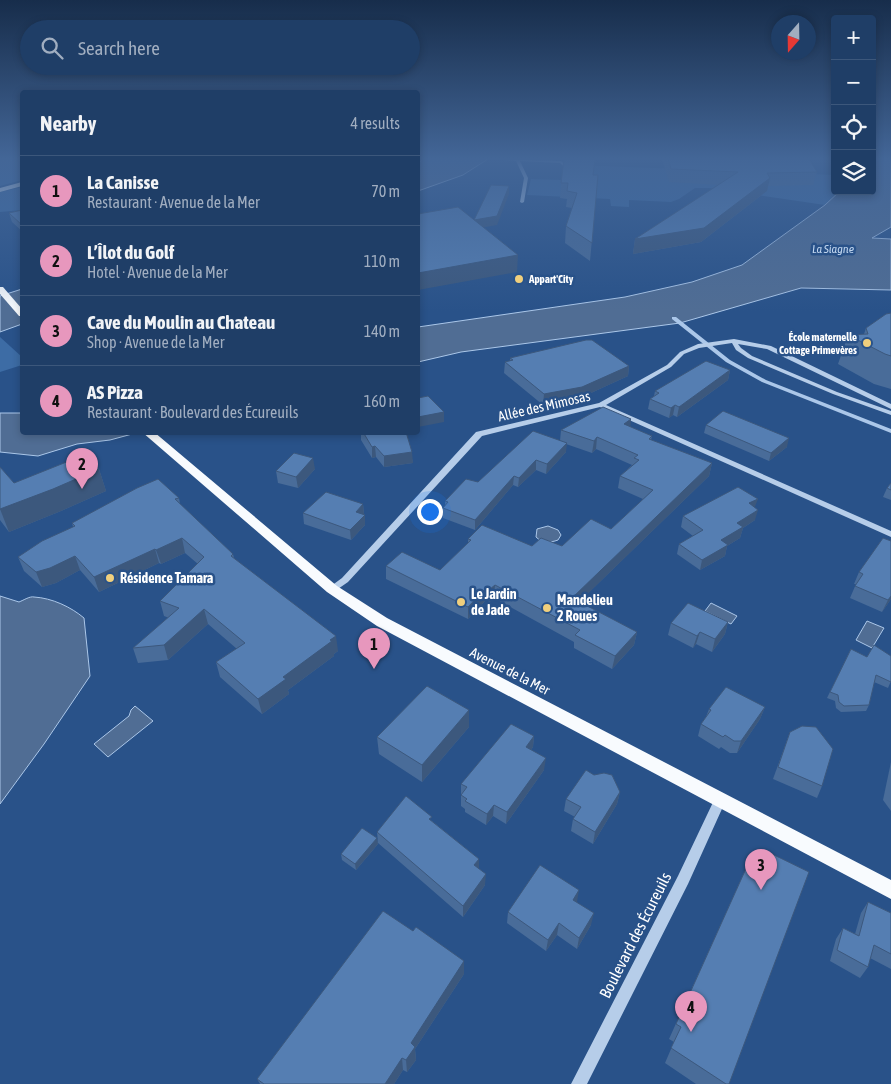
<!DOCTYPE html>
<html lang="en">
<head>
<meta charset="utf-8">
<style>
  body { margin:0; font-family:"Asap Condensed",sans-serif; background:#2c4970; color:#f1f3f6 }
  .controls { position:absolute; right:15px; top:15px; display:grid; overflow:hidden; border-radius:5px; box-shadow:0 2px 8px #0003 }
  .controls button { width:45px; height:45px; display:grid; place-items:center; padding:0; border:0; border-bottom:1px solid #3c577b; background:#1f3e67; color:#f1f3f6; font:25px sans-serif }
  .compass { position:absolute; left:771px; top:15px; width:45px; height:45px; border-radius:50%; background:#1f3e67; box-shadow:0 2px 8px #0003; rotate:200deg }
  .you { position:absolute; left:429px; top:511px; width:18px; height:18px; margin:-12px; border:4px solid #fff; border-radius:50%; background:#1a73e8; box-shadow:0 0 0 8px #1a73e833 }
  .badge { display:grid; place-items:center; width:32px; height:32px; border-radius:50%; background:#e797bd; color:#111; font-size:16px; font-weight:700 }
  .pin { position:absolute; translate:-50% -41px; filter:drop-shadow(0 1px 2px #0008) }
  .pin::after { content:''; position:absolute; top:26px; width:18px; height:15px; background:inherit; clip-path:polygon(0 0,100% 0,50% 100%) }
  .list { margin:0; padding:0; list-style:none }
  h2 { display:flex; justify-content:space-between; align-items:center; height:65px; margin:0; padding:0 20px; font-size:21px }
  h2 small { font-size:16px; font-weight:400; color:#a1aec0 }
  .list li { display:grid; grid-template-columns:32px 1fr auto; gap:15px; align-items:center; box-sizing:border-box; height:70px; padding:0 20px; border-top:1px solid #3c577b }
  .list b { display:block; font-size:19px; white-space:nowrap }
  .list p { margin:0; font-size:16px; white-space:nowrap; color:#a1aec0 }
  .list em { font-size:16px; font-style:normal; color:#a1aec0 }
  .icon { flex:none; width:28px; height:28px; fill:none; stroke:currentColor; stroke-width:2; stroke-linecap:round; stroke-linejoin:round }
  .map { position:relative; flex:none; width:891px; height:1084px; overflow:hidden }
  .search { position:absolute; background:#1f3e67; box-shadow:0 2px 8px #0003; left:20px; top:20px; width:400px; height:55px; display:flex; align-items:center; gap:12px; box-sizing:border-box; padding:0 18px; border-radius:28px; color:#a1aec0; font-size:19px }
  .panel { position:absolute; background:#1f3e67; box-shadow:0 2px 8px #0003; left:20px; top:90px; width:400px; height:345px; border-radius:5px }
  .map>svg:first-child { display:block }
  .green { fill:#3d6ca5 }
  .water { fill:#506d94; stroke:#abc7e9 }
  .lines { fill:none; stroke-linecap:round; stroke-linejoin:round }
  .stream { fill:#abc7e9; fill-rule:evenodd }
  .minor { fill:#b6cde9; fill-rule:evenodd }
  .major { fill:#f8fbfe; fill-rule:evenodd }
  .wall { fill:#496c99 }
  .shaded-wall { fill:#3c587d }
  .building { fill:#557eb2; stroke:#3c587d }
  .poi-dot { fill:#f0cf7d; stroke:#295289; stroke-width:2 }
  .labels { text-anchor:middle; stroke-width:5; stroke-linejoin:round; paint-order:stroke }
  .far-poi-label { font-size:11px; font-weight:bold; fill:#fff; stroke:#295289; text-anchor:start }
  .far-water-label { font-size:12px; font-style:italic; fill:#c2d7f0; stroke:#295289 }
  .street-label { font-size:14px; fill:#fff; stroke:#295289 }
  .poi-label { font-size:14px; font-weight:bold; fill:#fff; stroke:#295289; text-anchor:start }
  .near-street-label { font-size:16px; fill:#fff; stroke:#295289 }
</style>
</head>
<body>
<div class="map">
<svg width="891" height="1084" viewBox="0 0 891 1084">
  <rect width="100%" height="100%" fill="#295289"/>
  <!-- green -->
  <g class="green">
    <polygon points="0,159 22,159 22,180 0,186"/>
    <polygon points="576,165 835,175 835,191 840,191 825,205 709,188 695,188 679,199 671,202 629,200 629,207 611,206 610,199 527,195 531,179 563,180"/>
    <polygon points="22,187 22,210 0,212 0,192"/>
    <polygon points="0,337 22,357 22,365 0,372"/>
  </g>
  <!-- water -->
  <g class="water">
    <polygon points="424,159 488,159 463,175 418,191 418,163"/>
    <polygon points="872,159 891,159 891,227 872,238 891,239 891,290 801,288 680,323 461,352 418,362 418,327 625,297 692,282 742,265 825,205 840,191 872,191"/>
    <polygon points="22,289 22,324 0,332 0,296"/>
    <polygon points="0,413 22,413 22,432 136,433 110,440 77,444 38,456 0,452"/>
    <path d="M548,526L558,530L561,535L558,540C550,543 542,543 536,537L537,529Z"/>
    <path d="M0,596L19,602C24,600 30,596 34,597C52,598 71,607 84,618L90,676L44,744L0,804Z"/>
    <polygon points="711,603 737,616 731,624 705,611"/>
    <polygon points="867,621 884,628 872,648 856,640"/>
    <polygon points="135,706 153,721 108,757 94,744 129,716 131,710"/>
  </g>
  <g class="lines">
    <!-- stream -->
    <polygon class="stream" points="672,317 676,317 730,360 766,380 891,429 891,433 762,382 726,362 672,319"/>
    <!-- minor -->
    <g class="minor">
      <polygon points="492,159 561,161 571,169 568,170 560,163 520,161 528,178 524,202 522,203 520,202 524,178 516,161"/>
      <polygon points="734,339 771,346 891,404 891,409 767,349 738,344 741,348 752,356 837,392 891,411 891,415 833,394 748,358 736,350 732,343 699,348 684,354 671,367 606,405 891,531 891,537 600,407 482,436 348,582 335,591 329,591 327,589 342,578 476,432 599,403 667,365 680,352 698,344"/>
      <polygon points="720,795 724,796 726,800 688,884 587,1084 571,1084 678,876 716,796"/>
    </g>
    <!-- major -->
    <g class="major">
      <polygon points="22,182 22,186 0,192 0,188"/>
      <polygon points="0,287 3,287 22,309 22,316 19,316 0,294"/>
      <polygon points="142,432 154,432 337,586 387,618 891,880 891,899 377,626 327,592"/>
    </g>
  </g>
  <!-- wall -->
  <g class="wall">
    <polygon points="662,159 809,159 817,172 813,185 768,186 767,191 701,242 633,254 635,239 719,185 669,182"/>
    <polygon points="593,175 598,175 590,261 565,243 566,226 572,208 566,207 567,199 560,198 561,183"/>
    <polygon points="22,210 22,231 12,222 9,213"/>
    <polygon points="891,313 891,389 874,384 838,364 848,335 864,334 866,328"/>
    <polygon points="510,358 629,366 628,376 580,398 543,405 504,373 505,362 510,361"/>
    <polygon points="730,370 728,380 677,417 673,415 669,418 648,409 650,399 654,396 655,391"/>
    <polygon points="706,425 787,447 769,461 704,433"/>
    <polygon points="630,427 652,436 651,440 712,463 709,476 579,602 637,632 634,645 612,669 574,648 574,642 494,598 490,602 486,600 468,619 386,579 386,566 440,570 468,543 468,539 532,546 562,546 611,529 643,499 618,488 620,476 632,465 596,449 592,453 566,444 566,452 546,474 536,470 518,487 513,485 475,530 443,518 443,508 445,506 445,501 478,482 560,441 561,430"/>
    <polygon points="361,432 406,432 413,463 384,467 376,457 372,458 361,440"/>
    <polygon points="0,467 14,483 99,469 106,491 61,511 9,532 0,520"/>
    <polygon points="315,469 298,488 278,483 276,471"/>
    <polygon points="891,483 891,500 883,497 887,488"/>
    <polygon points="179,498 180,504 233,554 234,558 338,651 334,654 334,656 288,690 289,694 262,714 220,677 216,662 237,649 208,624 168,660 138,663 133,648 169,618 164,616 160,601 198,564 185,553 161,564 159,563 99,592 80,570 56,583 42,587 24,571 18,557 73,527 72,523"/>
    <polygon points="363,504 364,514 365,525 351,540 304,524 303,513"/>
    <polygon points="755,508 755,520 743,528 740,538 727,546 725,556 700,570 677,554 679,544 693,536 681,527 683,516"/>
    <polygon points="891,541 891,599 882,612 850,598 856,584 854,584 859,572"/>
    <polygon points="728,622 725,634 712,652 696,644 693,648 668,635 671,623"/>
    <polygon points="851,649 891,681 888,688 874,682 869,705 866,711 841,712 836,708 835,701 827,698"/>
    <polygon points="765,707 760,719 737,753 730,753 721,747 719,749 698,736 701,724 706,717 709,709"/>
    <polygon points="469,710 469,727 422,782 379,754 377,737"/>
    <polygon points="790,732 822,786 817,798 773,779"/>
    <polygon points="534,736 533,747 531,750 544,770 506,824 493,816 486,825 465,812 465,809 461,806 461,784"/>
    <polygon points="891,762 891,811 883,800"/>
    <polygon points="620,792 617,804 593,844 571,831 573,819 575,817 564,811 566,799"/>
    <polygon points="432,821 479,859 479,869 485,885 463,917 378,843 377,832"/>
    <polygon points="377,838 378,844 356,870 342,860 341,854"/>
    <polygon points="753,853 729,1084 696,1084 665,1063 674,1042 669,1039"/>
    <polygon points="576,902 591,925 577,949 557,935 546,951 507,923 508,912"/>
    <polygon points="868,902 891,913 891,969 870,958 868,967 860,978 830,961 836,939 843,928 855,934 861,913"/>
    <polygon points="464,974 415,1049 416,1060 407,1072 403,1070 394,1084 260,1084 257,1079"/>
  </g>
  <!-- shaded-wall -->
  <g class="shaded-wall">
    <polygon points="770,178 767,191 701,242 633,254 635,239"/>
    <polygon points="509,186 509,194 497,225 474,229 474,220"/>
    <polygon points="518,255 517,272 418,290 418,273"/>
    <polygon points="629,366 628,376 580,398 543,405 544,394"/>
    <polygon points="730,370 728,380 677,417 679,407"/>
    <polygon points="675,405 673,415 669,418 671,408"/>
    <polygon points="444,412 444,422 418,427 418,417"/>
    <polygon points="631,419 630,431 624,424"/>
    <polygon points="597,437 596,449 592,453 594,441"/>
    <polygon points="789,438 787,447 769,461 771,453"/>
    <polygon points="567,443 566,452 546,474 547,464"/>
    <polygon points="375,446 376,457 372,458 372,447"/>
    <polygon points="412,452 413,463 384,467 384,456"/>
    <polygon points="313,458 315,469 298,488 296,477"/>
    <polygon points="536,460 536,470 518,487 519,478"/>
    <polygon points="712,463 709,476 570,611 572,598"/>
    <polygon points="99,469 106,491 61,511 9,532 0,509"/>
    <polygon points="514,476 513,485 475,530 475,520"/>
    <polygon points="758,499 754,509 749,503"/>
    <polygon points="363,504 364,514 356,522 356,512"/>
    <polygon points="758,510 755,520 743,528 740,538 727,546 725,556 700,570 702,560 737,523"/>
    <polygon points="365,515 365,525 351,540 350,530"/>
    <polygon points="182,538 185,553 161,564 156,550"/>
    <polygon points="155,549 159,563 99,592 94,577"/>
    <polygon points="75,556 80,570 56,583 42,587 36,572"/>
    <polygon points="495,585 494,598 490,602 490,589"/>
    <polygon points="487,587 486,600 468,619 468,607"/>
    <polygon points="891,596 891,599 882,612 888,600"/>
    <polygon points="204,609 208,624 168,660 164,645"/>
    <polygon points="728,622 725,634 712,652 715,639"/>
    <polygon points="637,632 634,645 612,669 615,656"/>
    <polygon points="700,632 696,644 693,648 697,636"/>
    <polygon points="336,636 338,651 334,654 334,656 288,690 289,694 262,714 258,699 283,677"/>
    <polygon points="765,707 760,719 737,753 741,741"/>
    <polygon points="469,710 469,727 422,782 422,765"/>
    <polygon points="534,736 533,747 525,759 526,747"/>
    <polygon points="546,758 544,770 506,824 507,812"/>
    <polygon points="620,792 617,804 593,844 595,832"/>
    <polygon points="494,805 493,816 486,825 487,814"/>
    <polygon points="377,838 378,844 356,870 355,864"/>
    <polygon points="479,859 479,870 474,865"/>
    <polygon points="486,874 485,885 463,917 463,906"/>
    <polygon points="579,890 577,902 571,911 573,900"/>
    <polygon points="594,913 591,925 577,949 579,938"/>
    <polygon points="559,923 557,935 546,951 548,940"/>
    <polygon points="464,961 464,974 415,1049 416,1060 407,1072 406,1060 411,1043"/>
    <polygon points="402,1058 403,1070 394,1084 385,1084"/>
  </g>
  <!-- building -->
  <g class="building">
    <polygon points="564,159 595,159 593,175 598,175 592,243 566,226 577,193 567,191 568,183 561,183"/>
    <polygon points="668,159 809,159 817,172 767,173 770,178 704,228 635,239 738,172 671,169"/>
    <polygon points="491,185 509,186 497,216 474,220"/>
    <polygon points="458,207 518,255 418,273 418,214"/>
    <polygon points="22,210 22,225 9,213"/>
    <polygon points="891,313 891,356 885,354 848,335 868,334 866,328 886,314"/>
    <polygon points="586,340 592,340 629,366 582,387 544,394 505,362 513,360 510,358"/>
    <polygon points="706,361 730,370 679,407 675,405 671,408 650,399 659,393 655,391"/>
    <polygon points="428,396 444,412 418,417 418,398"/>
    <polygon points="603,407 631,419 624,424 652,436 649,439 712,463 572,598 574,601 576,600 637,632 615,656 575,635 580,630 495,585 490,589 487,587 468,607 386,566 402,552 440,570 471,540 468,539 482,525 532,546 541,538 562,546 591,519 611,529 653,490 620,476 639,460 634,458 638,455 597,437 594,441 561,430"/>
    <polygon points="723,411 789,438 771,453 706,425"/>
    <polygon points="533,431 567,443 547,464 536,460 519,478 514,476 475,520 443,508 448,502 445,501 466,479 478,482"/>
    <polygon points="363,432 406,432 412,452 384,456 375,446 372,447"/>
    <polygon points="294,453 313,458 296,477 276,471"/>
    <polygon points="84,455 99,469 53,489 0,509 0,467 14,483"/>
    <polygon points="158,479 179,498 175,499 233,554 231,556 336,636 330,640 332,641 283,677 286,679 258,699 216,662 245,643 204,609 164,645 133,648 179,608 160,601 204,557 182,538 156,550 155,549 94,577 75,556 50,568 36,572 18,557 42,541 75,526 72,523 137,488"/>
    <polygon points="891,483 891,490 887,488"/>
    <polygon points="738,487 758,499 749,503 758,510 737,523 743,527 721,540 728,545 702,560 679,544 703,530 683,516"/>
    <polygon points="326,492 363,504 356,512 365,515 350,530 303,513"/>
    <polygon points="883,538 891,541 891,596 888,600 855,586 863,574 859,572"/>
    <polygon points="688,603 728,622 715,639 700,632 697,636 671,623"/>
    <polygon points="874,645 891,656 891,682 876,675 869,705 844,706 839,702 838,695 830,692 851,649 867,657"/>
    <polygon points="427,686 469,710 422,765 377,737"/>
    <polygon points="726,687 765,707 741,741 734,741 725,735 723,737 701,724 711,710 709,709"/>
    <polygon points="511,724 534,736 526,747 546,758 507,812 494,805 487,814 465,801 467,799 461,795 467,787 461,784"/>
    <polygon points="802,726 816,727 833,749 822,786 778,767 790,732"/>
    <polygon points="586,770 594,775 604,773 612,775 620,792 595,832 573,819 581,807 566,799"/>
    <polygon points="406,796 432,817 429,819 479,859 474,865 486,874 463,906 377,832"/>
    <polygon points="362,828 377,838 355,864 341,854"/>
    <polygon points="768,852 809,872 729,1084 726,1084 671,1048 681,1027 676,1024 753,853"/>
    <polygon points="540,865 579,890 573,900 594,913 579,938 559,923 548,940 508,912"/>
    <polygon points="868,902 891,913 891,954 874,945 868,967 837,950 843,928 859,936"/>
    <polygon points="383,911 413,931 416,927 464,961 411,1043 415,1047 406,1060 402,1058 385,1084 264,1084 257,1079"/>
  </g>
  <!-- sky -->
  <linearGradient id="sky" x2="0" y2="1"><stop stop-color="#172d4b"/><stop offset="0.51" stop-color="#436697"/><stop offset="1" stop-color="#436697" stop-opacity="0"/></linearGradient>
  <rect width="891" height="311" fill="url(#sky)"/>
  <!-- markers -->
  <g class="poi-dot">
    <circle cx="519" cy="279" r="5"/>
    <circle cx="867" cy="343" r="5"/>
    <circle cx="110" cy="578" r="5"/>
    <circle cx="461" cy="602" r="5"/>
    <circle cx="547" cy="608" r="5"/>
  </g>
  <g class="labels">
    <!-- far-poi labels -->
    <g class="far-poi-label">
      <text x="529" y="283">Appart'City</text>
      <text x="857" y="341" text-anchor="end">École maternelle<tspan x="857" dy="13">Cottage Primevères</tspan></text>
    </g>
    <!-- far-water labels -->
    <g class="far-water-label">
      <text x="833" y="253">La Siagne</text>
    </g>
    <!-- street labels -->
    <g class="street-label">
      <text transform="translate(544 406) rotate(-13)" y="5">Allée des Mimosas</text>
      <text transform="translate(510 671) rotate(27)" y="5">Avenue de la Mer</text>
    </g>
    <!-- poi labels -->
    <g class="poi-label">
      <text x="120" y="583">Résidence Tamara</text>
      <text x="471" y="599">Le Jardin<tspan x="471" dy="16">de Jade</tspan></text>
      <text x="557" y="605">Mandelieu<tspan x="557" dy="16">2 Roues</tspan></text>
    </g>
    <!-- near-street labels -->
    <g class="near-street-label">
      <text transform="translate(635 935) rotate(-63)" y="6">Boulevard des Écureuils</text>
    </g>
  </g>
</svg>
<div class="controls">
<button>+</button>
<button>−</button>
<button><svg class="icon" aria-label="locate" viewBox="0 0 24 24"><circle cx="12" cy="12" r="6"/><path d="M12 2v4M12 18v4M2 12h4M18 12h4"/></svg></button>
<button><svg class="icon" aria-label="layers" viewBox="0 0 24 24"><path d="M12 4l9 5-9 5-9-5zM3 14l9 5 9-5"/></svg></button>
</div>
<svg class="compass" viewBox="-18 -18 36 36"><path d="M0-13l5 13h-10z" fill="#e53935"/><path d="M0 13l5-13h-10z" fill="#a1aec0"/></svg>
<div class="you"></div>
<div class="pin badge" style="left:374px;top:669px">1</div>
<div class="pin badge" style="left:82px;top:489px">2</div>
<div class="pin badge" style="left:761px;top:890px">3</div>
<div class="pin badge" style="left:691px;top:1032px">4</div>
<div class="search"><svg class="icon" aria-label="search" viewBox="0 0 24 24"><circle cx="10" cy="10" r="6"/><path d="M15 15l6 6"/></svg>Search here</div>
<section class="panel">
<h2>Nearby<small>4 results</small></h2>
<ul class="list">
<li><span class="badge">1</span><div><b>La Canisse</b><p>Restaurant · Avenue de la Mer</p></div><em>70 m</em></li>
<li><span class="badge">2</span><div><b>L’Îlot du Golf</b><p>Hotel · Avenue de la Mer</p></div><em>110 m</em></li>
<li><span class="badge">3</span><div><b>Cave du Moulin au Chateau</b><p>Shop · Avenue de la Mer</p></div><em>140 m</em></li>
<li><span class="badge">4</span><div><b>AS Pizza</b><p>Restaurant · Boulevard des Écureuils</p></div><em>160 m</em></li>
</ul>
</section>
</div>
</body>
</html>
